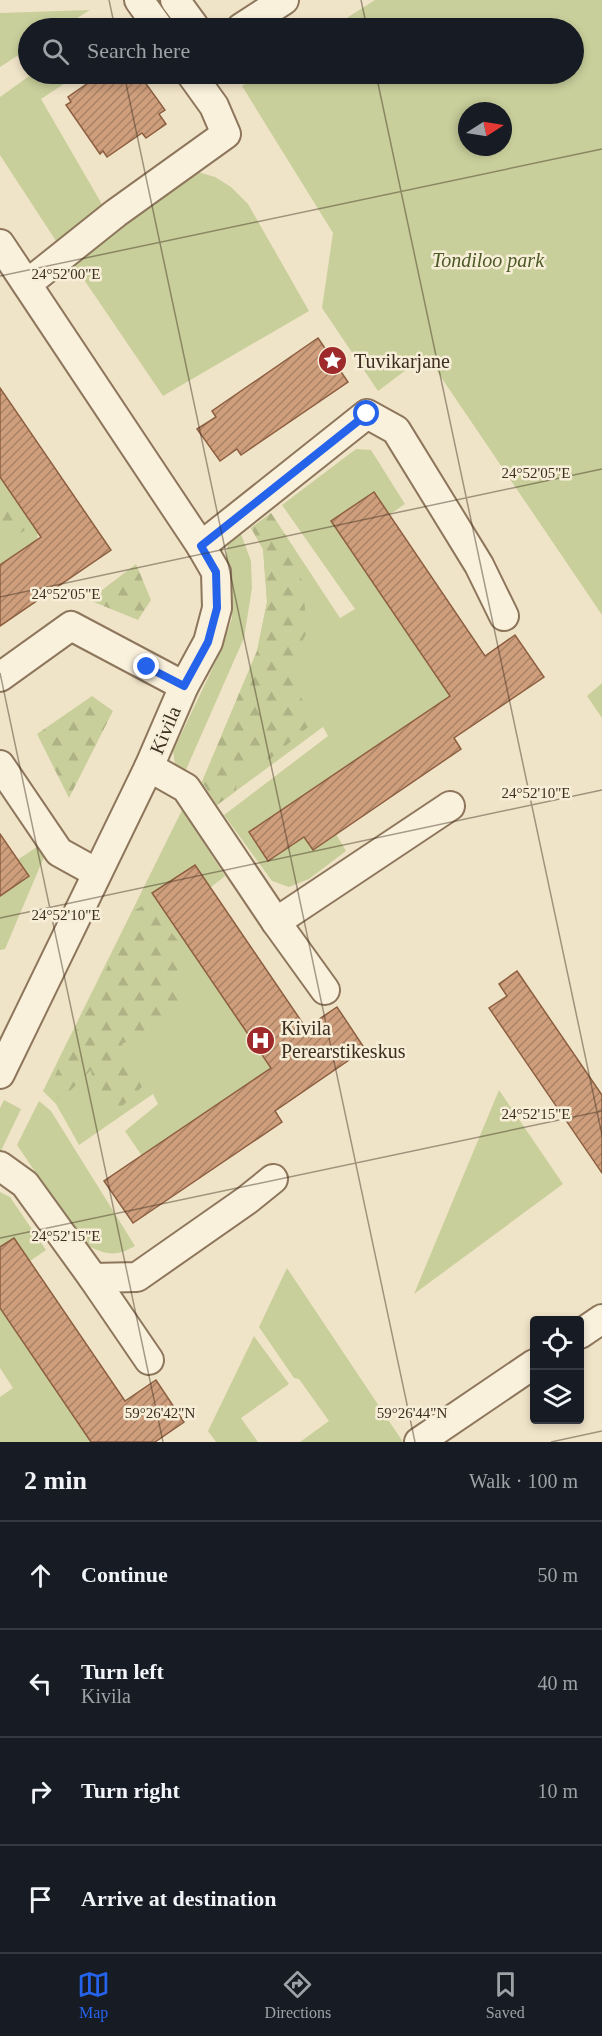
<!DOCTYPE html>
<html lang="en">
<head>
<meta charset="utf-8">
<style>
  body { margin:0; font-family:Georgia,serif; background:#242831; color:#f1f3f6 }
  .controls { position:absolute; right:18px; bottom:18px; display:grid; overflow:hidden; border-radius:6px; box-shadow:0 3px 9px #0003 }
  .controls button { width:54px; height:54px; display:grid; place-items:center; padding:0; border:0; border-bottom:2px solid #363941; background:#171b24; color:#f1f3f6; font:30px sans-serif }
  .compass { position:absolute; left:458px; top:102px; width:54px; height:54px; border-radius:50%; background:#171b24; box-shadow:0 3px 9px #0003; rotate:78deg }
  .stop { position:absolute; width:18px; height:18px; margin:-14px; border:4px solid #2563eb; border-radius:50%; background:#fff }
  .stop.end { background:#2563eb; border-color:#fff; box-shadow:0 2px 6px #0008 }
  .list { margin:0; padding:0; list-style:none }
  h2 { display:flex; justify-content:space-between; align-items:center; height:78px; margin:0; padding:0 24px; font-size:26px }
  h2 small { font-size:20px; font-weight:400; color:#9ea1a6 }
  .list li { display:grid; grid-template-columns:39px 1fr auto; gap:18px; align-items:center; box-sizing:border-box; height:108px; padding:0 24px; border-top:2px solid #363941 }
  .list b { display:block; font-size:22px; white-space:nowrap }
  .list p { margin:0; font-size:20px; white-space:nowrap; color:#9ea1a6 }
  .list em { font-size:20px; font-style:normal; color:#9ea1a6 }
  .icon { flex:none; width:33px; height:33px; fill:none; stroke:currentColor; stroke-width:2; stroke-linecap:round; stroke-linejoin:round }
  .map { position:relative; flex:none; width:602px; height:1442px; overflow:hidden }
  .search { position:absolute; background:#171b24; box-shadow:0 3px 9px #0003; left:18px; right:18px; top:18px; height:66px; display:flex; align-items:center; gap:15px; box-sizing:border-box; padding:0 21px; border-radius:33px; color:#9ea1a6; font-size:22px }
  .sheet { height:510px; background:#171b24 }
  nav { display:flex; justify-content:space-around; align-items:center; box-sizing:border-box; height:84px; border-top:2px solid #363941; background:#171b24; font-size:16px; color:#9ea1a6 }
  nav a { display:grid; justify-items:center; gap:3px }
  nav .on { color:#2563eb }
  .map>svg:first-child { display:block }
  .green { fill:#c9cf9b; fill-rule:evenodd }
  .forest { fill:url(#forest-firs) }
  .building { fill:url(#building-hatch); stroke:#8d5f41; stroke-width:1.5 }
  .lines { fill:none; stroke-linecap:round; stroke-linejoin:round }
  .minor-casing { stroke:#8d765c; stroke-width:32 }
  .minor { stroke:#faf1dc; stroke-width:28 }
  .route { stroke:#2563eb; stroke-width:8 }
  .ticks { fill:none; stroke:#3d2e20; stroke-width:1.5; stroke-opacity:0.45 }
  .labels { text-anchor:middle; stroke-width:5; stroke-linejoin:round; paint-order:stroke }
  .park-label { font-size:20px; font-style:italic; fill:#4d5a26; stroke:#f7eed8 }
  .poi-label { font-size:20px; fill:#3d2e20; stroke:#f7eed8; text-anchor:start }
  .street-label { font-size:20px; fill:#3d2e20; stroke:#f7eed8 }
  .ticks-label { font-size:15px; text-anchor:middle; fill:#3d2e20; stroke:#f7eed8; stroke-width:5; stroke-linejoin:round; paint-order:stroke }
</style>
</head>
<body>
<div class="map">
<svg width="602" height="1442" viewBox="0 0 602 1442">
  <defs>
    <pattern id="forest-firs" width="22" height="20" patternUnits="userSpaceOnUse" patternTransform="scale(1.5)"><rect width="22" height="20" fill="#c9cf9b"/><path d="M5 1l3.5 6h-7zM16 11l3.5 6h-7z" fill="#aeb285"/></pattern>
    <pattern id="building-hatch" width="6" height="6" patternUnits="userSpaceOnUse" patternTransform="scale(1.5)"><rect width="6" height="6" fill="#cf9f7d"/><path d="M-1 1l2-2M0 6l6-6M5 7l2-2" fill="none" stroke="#a98266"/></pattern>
  </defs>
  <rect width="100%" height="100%" fill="#f0e4c8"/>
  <!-- green -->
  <g class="green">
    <path d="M375,0H602V615L426,355L378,391L322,308L333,233L242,86L262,74H574V28H331ZM467,111H503V147H467Z"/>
    <polygon points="90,10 61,28 28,28 28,49 0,67 0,13"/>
    <polygon points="32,74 79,74 41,99 103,206 58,244 0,155 0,97"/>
    <polygon points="181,167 215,177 231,187 248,204 309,311 163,396 72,262"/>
    <polygon points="356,449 371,450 405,504 389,515 374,492 332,521 457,706 433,707 285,808 313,850 336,834 346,851 309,879 289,887 272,881 224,815 328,736 323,727 217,805 202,782 257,651 267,602 263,549 251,528 271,513 340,618 355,609 282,505"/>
    <polygon points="0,477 38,533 37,540 0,565"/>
    <polygon points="241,534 251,561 252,588 244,638 185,772 175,764 173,751 218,657 232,618 232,583 226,557 228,544"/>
    <polygon points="602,683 602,718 587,696"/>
    <polygon points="182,810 225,876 210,888 195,865 153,893 279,1079 253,1080 142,1156 125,1131 158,1104 153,1094 79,1145 56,1104 43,1091"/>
    <polygon points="37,847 44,857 5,949 0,950 0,896 28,876 17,860"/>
    <polygon points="499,1090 563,1184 414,1294"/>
    <polygon points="4,1100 21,1109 0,1153 0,1108"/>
    <path d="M39,1101L51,1111L135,1246C114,1258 105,1254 84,1244L17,1145Z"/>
    <polygon points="0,1192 10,1197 46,1250 30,1261 14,1238 0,1247"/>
    <polygon points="287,1268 403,1442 300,1442 329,1421 299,1379 294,1378 259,1327"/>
    <polygon points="0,1308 91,1442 0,1442 0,1397 13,1388 0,1368"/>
    <polygon points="254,1336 289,1384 241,1418 258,1442 216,1442 208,1431"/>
  </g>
  <!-- forest -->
  <g class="forest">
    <polygon points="0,490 25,530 0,547"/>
    <polygon points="271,513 298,555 308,631 286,669 314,722 270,759 238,764 236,791 217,805 202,782 257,651 267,602 263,549 251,528"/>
    <polygon points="136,564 151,600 138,620 89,600"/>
    <polygon points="92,696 113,711 69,798 37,734"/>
    <polygon points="146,904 182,945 180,1006 153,1028 122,1044 142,1087 114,1114 95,1096 91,1070 60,1101 49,1088 135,910"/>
  </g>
  <!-- building -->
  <g class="building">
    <polygon points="101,74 139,74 165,110 159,114 166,124 146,138 142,133 107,157 103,151 100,154 66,105 71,102 68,97"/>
    <polygon points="318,338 348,382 241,455 237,449 220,461 197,429 216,417 212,411"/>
    <polygon points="0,388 111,550 0,626 0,565 41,537 0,477"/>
    <polygon points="374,492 485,656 515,635 544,677 454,738 461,749 313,850 304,837 268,861 249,832 450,696 331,521"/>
    <polygon points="0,834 29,876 0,896"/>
    <polygon points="195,865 306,1028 337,1007 365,1049 275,1111 282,1122 133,1223 104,1181 271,1068 152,893"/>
    <polygon points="517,971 602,1095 602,1173 489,1008 507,996 499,984"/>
    <polygon points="14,1238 125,1401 156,1380 184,1422 155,1442 91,1442 0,1308 0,1247"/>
  </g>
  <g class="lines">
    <defs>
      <g id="minor">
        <polyline points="139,0 159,28"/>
        <polyline points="175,0 194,26"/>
        <polyline points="241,28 284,0"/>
        <polyline points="0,244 201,546 216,572 217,608 208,642 184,686 149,767 0,1074"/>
        <polyline points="27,284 116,213 226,134 214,106 191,74"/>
        <polyline points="201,546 367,414 396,430 479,565 504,616"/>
        <polyline points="0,677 71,626 184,686"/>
        <polyline points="0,765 59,852 97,873"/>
        <polyline points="149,767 186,788 276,922 325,990"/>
        <polyline points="276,922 450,806"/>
        <polyline points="0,1166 25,1184 93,1278 149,1360"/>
        <polyline points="93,1278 137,1277 247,1200 273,1179"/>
        <polyline points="580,1334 602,1319"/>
        <polyline points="419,1442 534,1364"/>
      </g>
    </defs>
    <!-- minor casing -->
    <use href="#minor" class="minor-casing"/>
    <!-- minor -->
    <use href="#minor" class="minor"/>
  </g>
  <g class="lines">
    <!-- route -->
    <polyline class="route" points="147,667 184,686 208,642 217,608 216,572 201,546 367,414"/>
  </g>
  <!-- ticks -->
  <path class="ticks" d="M109,0L115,28M361,0L367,28M124,74L415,1442M376,74L602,1135M0,276L602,149M0,597L602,469M0,673L163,1442M0,918L602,790M0,1238L602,1111M551,1442L602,1431"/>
  <!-- icons -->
  <defs>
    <symbol id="sight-disc" viewBox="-11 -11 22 22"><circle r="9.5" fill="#9e2a2b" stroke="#f7eed8"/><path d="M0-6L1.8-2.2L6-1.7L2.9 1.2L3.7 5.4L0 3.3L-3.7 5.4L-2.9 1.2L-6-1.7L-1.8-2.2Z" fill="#fff"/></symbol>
    <symbol id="hospital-disc" viewBox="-11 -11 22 22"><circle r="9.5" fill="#9e2a2b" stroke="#f7eed8"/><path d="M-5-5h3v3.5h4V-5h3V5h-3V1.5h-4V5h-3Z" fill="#fff"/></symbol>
  </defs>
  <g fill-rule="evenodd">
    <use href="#sight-disc" x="316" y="344" width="33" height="33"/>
    <use href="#hospital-disc" x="244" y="1024" width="33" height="33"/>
  </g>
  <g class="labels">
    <!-- park labels -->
    <g class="park-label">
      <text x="488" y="267">Tondiloo park</text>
    </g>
    <!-- poi labels -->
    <g class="poi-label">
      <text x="354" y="368">Tuvikarjane</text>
      <text x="281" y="1035">Kivila<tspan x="281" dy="23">Perearstikeskus</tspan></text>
    </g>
    <!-- street labels -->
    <g class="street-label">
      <text transform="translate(165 730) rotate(-67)" y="7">Kivila</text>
    </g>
  </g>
  <g class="ticks-label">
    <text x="66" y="279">24°52'00"E</text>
    <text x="536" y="478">24°52'05"E</text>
    <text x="66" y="599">24°52'05"E</text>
    <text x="536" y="798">24°52'10"E</text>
    <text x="66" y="920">24°52'10"E</text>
    <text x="536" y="1119">24°52'15"E</text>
    <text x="66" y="1241">24°52'15"E</text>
    <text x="160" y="1418">59°26'42"N</text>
    <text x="412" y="1418">59°26'44"N</text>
  </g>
</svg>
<div class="controls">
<button><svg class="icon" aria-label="locate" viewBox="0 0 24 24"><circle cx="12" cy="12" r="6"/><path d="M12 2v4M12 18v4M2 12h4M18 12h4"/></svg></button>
<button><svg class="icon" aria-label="layers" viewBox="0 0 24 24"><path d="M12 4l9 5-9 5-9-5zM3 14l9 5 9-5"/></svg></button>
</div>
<svg class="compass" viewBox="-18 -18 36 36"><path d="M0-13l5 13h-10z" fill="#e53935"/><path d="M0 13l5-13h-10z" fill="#9ea1a6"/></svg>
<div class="stop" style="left:367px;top:414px"></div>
<div class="stop end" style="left:147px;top:667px"></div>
<div class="search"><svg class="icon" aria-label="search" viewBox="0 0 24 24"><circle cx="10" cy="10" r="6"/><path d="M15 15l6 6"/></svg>Search here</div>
</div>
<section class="sheet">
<h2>2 min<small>Walk · 100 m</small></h2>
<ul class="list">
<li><svg class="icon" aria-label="ahead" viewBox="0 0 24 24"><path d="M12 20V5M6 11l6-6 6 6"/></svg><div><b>Continue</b></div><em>50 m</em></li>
<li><svg class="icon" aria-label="left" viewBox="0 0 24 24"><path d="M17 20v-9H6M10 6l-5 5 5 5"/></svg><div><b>Turn left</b><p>Kivila</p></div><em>40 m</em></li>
<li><svg class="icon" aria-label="right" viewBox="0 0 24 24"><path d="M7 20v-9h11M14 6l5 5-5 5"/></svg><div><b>Turn right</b></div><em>10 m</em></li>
<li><svg class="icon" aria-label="arrive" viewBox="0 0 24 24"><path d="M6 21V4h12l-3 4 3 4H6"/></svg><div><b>Arrive at destination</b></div></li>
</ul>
</section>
<nav>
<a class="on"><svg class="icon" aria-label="map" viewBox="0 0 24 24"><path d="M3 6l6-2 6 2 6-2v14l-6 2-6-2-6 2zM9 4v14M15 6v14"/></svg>Map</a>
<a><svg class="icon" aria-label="directions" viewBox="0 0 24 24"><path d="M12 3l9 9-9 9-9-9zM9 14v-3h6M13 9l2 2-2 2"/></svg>Directions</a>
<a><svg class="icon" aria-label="saved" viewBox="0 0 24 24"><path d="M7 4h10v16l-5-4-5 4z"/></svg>Saved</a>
</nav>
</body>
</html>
